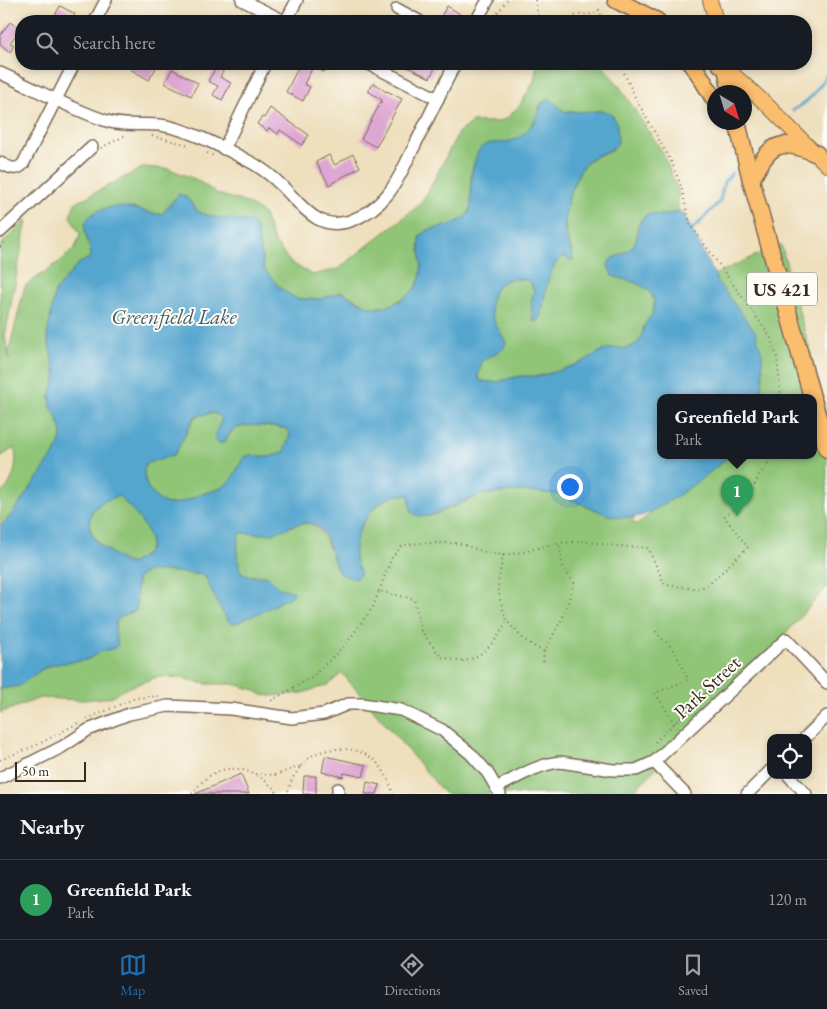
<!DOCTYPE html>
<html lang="en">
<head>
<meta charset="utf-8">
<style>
  body { margin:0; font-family:"EB Garamond",serif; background:#242831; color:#f1f3f6 }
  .controls { position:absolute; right:15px; bottom:15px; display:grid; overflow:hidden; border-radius:10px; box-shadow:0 2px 8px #0003 }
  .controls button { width:45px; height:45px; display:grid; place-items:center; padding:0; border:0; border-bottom:1px solid #363941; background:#171b24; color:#f1f3f6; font:25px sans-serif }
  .compass { position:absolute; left:707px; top:85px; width:45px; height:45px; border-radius:50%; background:#171b24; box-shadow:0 2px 8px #0003; rotate:142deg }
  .scale { position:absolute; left:15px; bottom:12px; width:71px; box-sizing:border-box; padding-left:5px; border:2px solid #3b2a1e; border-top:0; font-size:14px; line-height:18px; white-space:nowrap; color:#3b2a1e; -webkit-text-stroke:4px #fdfcf7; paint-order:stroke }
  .you { position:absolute; left:569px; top:486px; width:18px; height:18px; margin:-12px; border:4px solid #fff; border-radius:50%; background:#1a73e8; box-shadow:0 0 0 8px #1a73e833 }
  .badge { display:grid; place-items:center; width:32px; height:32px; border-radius:50%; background:#1f6fb2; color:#fff; font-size:16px; font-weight:700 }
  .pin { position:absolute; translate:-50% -41px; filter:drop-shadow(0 1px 2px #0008) }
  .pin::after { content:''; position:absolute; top:26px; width:18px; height:15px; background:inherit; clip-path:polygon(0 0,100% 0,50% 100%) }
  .popup { position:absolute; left:657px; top:394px; width:160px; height:65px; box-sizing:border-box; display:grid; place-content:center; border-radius:10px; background:#171b24; filter:drop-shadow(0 1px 4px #0005); font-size:16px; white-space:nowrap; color:#9ea1a6 }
  .popup b { font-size:19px; color:#f1f3f6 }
  .popup::after { content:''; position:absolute; left:50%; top:100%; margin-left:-10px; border:10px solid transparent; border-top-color:#171b24 }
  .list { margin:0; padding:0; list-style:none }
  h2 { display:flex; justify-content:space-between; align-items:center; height:65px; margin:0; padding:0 20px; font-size:21px }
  h2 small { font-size:16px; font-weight:400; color:#9ea1a6 }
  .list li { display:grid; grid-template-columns:32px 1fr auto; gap:15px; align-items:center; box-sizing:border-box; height:80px; padding:0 20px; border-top:1px solid #363941 }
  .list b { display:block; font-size:19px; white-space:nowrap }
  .list p { margin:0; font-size:16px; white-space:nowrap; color:#9ea1a6 }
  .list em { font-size:16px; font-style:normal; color:#9ea1a6 }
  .icon { flex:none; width:28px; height:28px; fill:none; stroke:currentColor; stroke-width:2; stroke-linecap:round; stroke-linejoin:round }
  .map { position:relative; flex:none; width:827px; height:794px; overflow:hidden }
  .search { position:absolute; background:#171b24; box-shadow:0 2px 8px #0003; left:15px; right:15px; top:15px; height:55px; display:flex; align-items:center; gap:12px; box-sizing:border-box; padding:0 18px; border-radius:20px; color:#9ea1a6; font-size:19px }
  .sheet { height:145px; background:#171b24 }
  nav { display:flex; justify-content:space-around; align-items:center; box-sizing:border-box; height:70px; border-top:1px solid #363941; background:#171b24; font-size:14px; color:#9ea1a6 }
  nav a { display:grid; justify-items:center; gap:2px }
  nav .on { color:#1f6fb2 }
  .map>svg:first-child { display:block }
  .green { fill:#90c578; stroke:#66784b }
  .water { fill:#54a6cf; stroke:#486876; fill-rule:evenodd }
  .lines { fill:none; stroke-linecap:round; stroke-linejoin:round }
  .stream { stroke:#54a6cf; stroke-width:3 }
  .building { fill:#dea6d2 }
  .minor-casing { stroke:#7a6956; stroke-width:14 }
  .major-casing { stroke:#7a6956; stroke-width:16 }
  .highway-casing { stroke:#7a6956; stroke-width:19 }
  .path { stroke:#7a6956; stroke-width:2; stroke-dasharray:1 4; stroke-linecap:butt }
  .minor { stroke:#fff; stroke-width:11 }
  .major { stroke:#fbbd6e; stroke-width:14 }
  .highway { stroke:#fbbd6e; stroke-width:16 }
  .labels { text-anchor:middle; stroke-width:4; stroke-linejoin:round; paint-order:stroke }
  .shield { fill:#fdfcf7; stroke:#75695f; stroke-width:1 }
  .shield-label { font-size:19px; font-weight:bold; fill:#3b2a1e }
  .street-label { font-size:20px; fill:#3b2a1e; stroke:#fdfcf7 }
  .water-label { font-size:21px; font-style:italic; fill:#455c65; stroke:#fdfcf7 }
</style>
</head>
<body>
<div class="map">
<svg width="827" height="794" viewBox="0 0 827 794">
  <rect width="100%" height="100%" fill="#fdfcf7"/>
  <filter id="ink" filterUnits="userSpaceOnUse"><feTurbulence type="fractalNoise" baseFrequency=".02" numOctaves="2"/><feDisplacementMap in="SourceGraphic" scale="10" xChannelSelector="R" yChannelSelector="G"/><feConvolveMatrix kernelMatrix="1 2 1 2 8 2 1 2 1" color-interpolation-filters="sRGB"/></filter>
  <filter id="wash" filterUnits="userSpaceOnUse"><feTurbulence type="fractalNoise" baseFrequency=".0096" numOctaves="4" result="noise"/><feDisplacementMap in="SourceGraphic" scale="20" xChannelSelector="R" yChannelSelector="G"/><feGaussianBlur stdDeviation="1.12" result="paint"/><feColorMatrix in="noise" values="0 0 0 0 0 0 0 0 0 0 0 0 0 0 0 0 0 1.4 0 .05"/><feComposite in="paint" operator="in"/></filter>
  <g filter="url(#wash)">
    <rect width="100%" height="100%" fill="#eedfbd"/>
    <!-- green -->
    <g class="green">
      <path d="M537,64H601L617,83L662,151L678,191V211L667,215L647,214L641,220L637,227L636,239L632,248L610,260L613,276C633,282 662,286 652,314C650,318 647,320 645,324C641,333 643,341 633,346C625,351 615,346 607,349C600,351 593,356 587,360C574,366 553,373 539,376C532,377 524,375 516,377C500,380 498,385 479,380L478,376L482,361L502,349L506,343C502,334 494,324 492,315C486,287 505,273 530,281L534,291L531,301L543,307C546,286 548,257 573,254C562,227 563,214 573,187C577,178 580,169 586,163C593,156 605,153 614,149L604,111L567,112L562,110L551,99L541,103C536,118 529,134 513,141C506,144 496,143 489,143C484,150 476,158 473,166C468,180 473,195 470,209C466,224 439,228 426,230L419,247L423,264L420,280L410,294L391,305L374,307L368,306L342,292L321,299H297L281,289L264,269L256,228L200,213L185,196L178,195L162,214L157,215L133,208L85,230L91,249V257L78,264L47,336L56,376L50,397L51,406L61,427L62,435L57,450L12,514L0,527V494C13,485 19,462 14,448L0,457V245L27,220L5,336L9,360V350L25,286L63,259L76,246L80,234L70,216L75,203L144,167L169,169L195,179L218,194L247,203L263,213L274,241L290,262L312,275L338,269L418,206L428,192L458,133L472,122H498L507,118L520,105L534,81Z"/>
      <path d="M781,244L827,415V587L771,650L631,794H445L342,673L328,685L302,693L271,696L262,695L254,690L234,684H206L180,678L157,677L129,687L111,697L84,700L40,698L0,713V689L19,686L36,672L55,664L86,660L103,651L115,648C115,625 110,618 136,611L137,579L147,571H165L205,575C210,591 220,604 227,620L236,624L280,602L259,576H248L240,571L237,550L239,534L241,533C252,533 262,535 272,533C279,531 285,528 291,526C315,517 322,530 330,551L355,558C351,529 379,491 409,495L419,516H429L437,514L480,495L519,491L558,494L608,515L616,517H634L632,523L638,524L702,469L708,455H813V397H714L681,270L716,274Z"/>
      <path d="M210,413L217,414L222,419L214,436L224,443C228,437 231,430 238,428C248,423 276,427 287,429L290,435L284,452L270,457L251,455L244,457C238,467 233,480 224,486C218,491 209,491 202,494C181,502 167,513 150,491C145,484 143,475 145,466L148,463L175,454L195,417Z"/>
      <path d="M119,496C129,507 159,535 148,552C145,556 137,560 132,563C123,562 115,556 108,551C91,539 80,518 101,503C106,499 114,498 119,496Z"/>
    </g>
    <!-- water -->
    <path class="water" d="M551,99L562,110L567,112L604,111L611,113L617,124L618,143C610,154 594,153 585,164C571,180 561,217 566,238C569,246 573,252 573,260H569L563,256C544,272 547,298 539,320L534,322L533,320L531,301L534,291L530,281C505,273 486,288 492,315C494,324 502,334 506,343L503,349L482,361L478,376L479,380C496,385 501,380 516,377C524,375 532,377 539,376C553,373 574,366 586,360C593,356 600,351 607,349C615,346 625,351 633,346C643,341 641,333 645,324C647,320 650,318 652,314C662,286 633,282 612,276L608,266L610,260C616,256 629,252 633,246C641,233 633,228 647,214L667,215L678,211L683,213L719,284L755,331L762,354L763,379L760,397H661V455H730C716,469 661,510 643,515C631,519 619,518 608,515L558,494L519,491L480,495L429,516H419L411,512L409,495C379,490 353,527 355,555C355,562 358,568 361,574L355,579L340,574C332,562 330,542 322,531C307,513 289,530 272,533C262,535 252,533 241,533L239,534L237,551L240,571L248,576H268L279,588L293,591L295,593C288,599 237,625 231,623C225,621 207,582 205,575L165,571H147L137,579L136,611C112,618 113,623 118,645L115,648L103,651L86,660L56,664L45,667L19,686L0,689V527L12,514L57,450L62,435L61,427L51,406L50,397L56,376L47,336L55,291L78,264L91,257C91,247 84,237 85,226C85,221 88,217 93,214C104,205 122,206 135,209C144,211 153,215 162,214L179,194C190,197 191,206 199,212C208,218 239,220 251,222L256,228L264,269L281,289L297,299H321L342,292C351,297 361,304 370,307C387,312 416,295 420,278C424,263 418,251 420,236C432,224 456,229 468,214C473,207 470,192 471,184C472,172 474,160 479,150C486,138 508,147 521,136C525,132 531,127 534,122C541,114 537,101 551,99ZM210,413L217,414L222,419L214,436L218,443H224C227,439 229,433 233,430C243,422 275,426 287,429L290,435L284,452L270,457L251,455L244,457C238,467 233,480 224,486C218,491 209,491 202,494C181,502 167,513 150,491C145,484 143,475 145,466L148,463L175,454L194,417ZM119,496C129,506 159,536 148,552C145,556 137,560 132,563H126L98,544L89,527L91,512L102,502Z"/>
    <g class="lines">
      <!-- stream -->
      <g class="stream">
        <path d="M793,110C809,102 818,90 827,74"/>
        <polyline points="688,232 698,224 720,201 724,182 732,173"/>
      </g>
    </g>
    <g id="blocks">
      <!-- building -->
      <g class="building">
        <polygon points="60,6 75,14 71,21 52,21"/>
        <polygon points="447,6 460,14 455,21 446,21 440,18"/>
        <polygon points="10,22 20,29 10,43 14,45 10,52 0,44 0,36"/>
        <polygon points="133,64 154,64 153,66 156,68 149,80 130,69"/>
        <polygon points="218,64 227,64 220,77 231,83 222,100 213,95 218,86 208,81"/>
        <polygon points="300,64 329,64 324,72 313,67 304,84 310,87 303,101 286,92"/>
        <polygon points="401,64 432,64 436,66 430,78"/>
        <polygon points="172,69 198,83 191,96 165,83"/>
        <polygon points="374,83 386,92 387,91 402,99 376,147 361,139 382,100 368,91"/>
        <polygon points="270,108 309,135 302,145 280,130 278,134 269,128 267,131 257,124 262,117 264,118"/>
        <polygon points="353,154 360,167 329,185 316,162 329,155 335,165"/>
        <polygon points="325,756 366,765 363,777 344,773 343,777 322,772"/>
        <polygon points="241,774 249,794 195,794"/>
        <polygon points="304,776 316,776 316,794 303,794"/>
        <polygon points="367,782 380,785 377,794 365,794"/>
      </g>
    </g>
  </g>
  <g filter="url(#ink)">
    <use href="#blocks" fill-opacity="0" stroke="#7a6956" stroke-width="1"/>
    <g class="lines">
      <defs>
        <g id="minor">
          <polyline points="242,0 284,21"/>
          <polyline points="397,9 419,21"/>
          <polyline points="95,21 106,0"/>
          <polyline points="286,21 297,0"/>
          <polyline points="476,21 488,0"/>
          <polyline points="369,64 438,99"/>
          <path d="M0,73C36,89 70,109 107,121C126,127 141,123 160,125C186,128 231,151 254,164C264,170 273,177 281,185C301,204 317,232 350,221C364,216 378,206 387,195C398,182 405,164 413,149C427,120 441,92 455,64"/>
          <polyline points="224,149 265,64"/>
          <path d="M0,163C9,167 15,172 23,164L74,64"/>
          <polyline points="0,232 92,147"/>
          <polyline points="805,738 827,716"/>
          <polyline points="654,762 685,794"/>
          <polyline points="788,775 806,794"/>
          <polyline points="0,778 62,747 88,730 129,714 168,706 231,709 292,718 324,714 348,704 362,704 401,710 442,730 471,754 487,772 500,794"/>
          <path d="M496,788C516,778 538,764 560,762L613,770H636L654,762L786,639L827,683"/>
          <polyline points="338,794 338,789"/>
          <polyline points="747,794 771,770"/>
        </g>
        <g id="major">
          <polyline points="710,0 716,21"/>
          <polyline points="725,64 726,68 764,102 827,165"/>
        </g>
        <g id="highway">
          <polyline points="616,0 657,21"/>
          <polyline points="691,64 699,74 714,99"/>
          <polyline points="720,64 726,68 731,92"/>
          <polyline points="737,122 751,180 812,397"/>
          <path d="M751,180C770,145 777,136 817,154"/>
          <polyline points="813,400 827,449"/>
        </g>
      </defs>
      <!-- minor casing -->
      <use href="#minor" class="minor-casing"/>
      <!-- major casing -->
      <use href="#major" class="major-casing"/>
      <!-- highway casing -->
      <use href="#highway" class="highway-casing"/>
      <!-- path -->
      <g class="path">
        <polyline points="535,0 539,21"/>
        <polyline points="492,21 507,0"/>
        <polyline points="566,21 577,15 593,14 599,10 603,21"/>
        <polyline points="620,64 637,101 672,163 681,186 690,224 770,336 777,357 781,397"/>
        <polyline points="465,69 468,64"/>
        <polyline points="152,136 189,145"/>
        <polyline points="101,148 126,135"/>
        <polyline points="207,153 216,157"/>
        <polyline points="0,247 7,240"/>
        <polyline points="503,555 498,584 500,600 507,621"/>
        <polyline points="379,591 392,557 403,545 422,543 458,543 485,552 503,555 523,552 552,544 581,541 617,546 648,548 665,585 697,589 708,585 748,547 724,517 751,494 759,475 767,466 771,455"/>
        <path d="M656,631C660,639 664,639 669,645C678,654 683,669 688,680L655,693L677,727"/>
        <polyline points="544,652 563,617 574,583 562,565 560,545 557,545"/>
        <path d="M267,703L311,678L345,645L373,607L379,591L414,599L421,631L441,657C447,658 455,661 461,661C482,660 499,637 507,621L524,640L544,652L543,664"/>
        <polyline points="87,719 135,698 160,696"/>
        <polyline points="655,742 733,667 734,663"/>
        <polyline points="0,760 37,745 78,723"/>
        <path d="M301,766C305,762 309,758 313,755C321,751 330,749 339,749C369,748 386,766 393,794"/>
        <polyline points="255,774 275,775 301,766 292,779 287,794"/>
        <path d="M192,794C199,784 208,775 219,771C240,763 266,777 278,794"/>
      </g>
      <!-- minor -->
      <use href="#minor" class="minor"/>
      <!-- major -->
      <use href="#major" class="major"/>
      <!-- highway -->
      <use href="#highway" class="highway"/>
    </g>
  </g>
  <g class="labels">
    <!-- shield labels -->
    <rect class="shield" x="747" y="272.5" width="70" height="33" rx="4"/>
    <g class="shield-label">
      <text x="782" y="296">US 421</text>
    </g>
    <!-- street labels -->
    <g class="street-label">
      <text transform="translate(707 687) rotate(-43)" y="7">Park Street</text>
    </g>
    <!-- water labels -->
    <g class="water-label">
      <text x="174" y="324">Greenfield Lake</text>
    </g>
  </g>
</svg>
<div class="controls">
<button><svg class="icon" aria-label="locate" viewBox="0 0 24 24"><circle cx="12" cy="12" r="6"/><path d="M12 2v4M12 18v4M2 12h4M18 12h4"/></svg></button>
</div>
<svg class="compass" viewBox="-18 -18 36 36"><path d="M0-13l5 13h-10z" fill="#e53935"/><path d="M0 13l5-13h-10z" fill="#9ea1a6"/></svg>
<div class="scale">50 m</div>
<div class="you"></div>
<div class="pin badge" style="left:737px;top:516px;background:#2e9e5b">1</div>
<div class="popup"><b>Greenfield Park</b>Park</div>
<div class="search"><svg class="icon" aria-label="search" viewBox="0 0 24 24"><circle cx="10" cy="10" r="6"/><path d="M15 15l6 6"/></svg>Search here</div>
</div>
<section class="sheet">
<h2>Nearby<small></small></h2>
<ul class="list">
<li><span class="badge" style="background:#2e9e5b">1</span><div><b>Greenfield Park</b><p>Park</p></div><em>120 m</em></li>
</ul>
</section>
<nav>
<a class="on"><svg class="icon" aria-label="map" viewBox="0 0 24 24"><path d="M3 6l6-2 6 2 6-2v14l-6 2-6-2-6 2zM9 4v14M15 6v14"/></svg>Map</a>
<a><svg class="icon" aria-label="directions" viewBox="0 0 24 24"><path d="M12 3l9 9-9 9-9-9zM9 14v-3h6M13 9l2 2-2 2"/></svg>Directions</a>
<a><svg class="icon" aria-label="saved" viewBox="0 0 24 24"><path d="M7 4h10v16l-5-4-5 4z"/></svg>Saved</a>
</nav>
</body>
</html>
